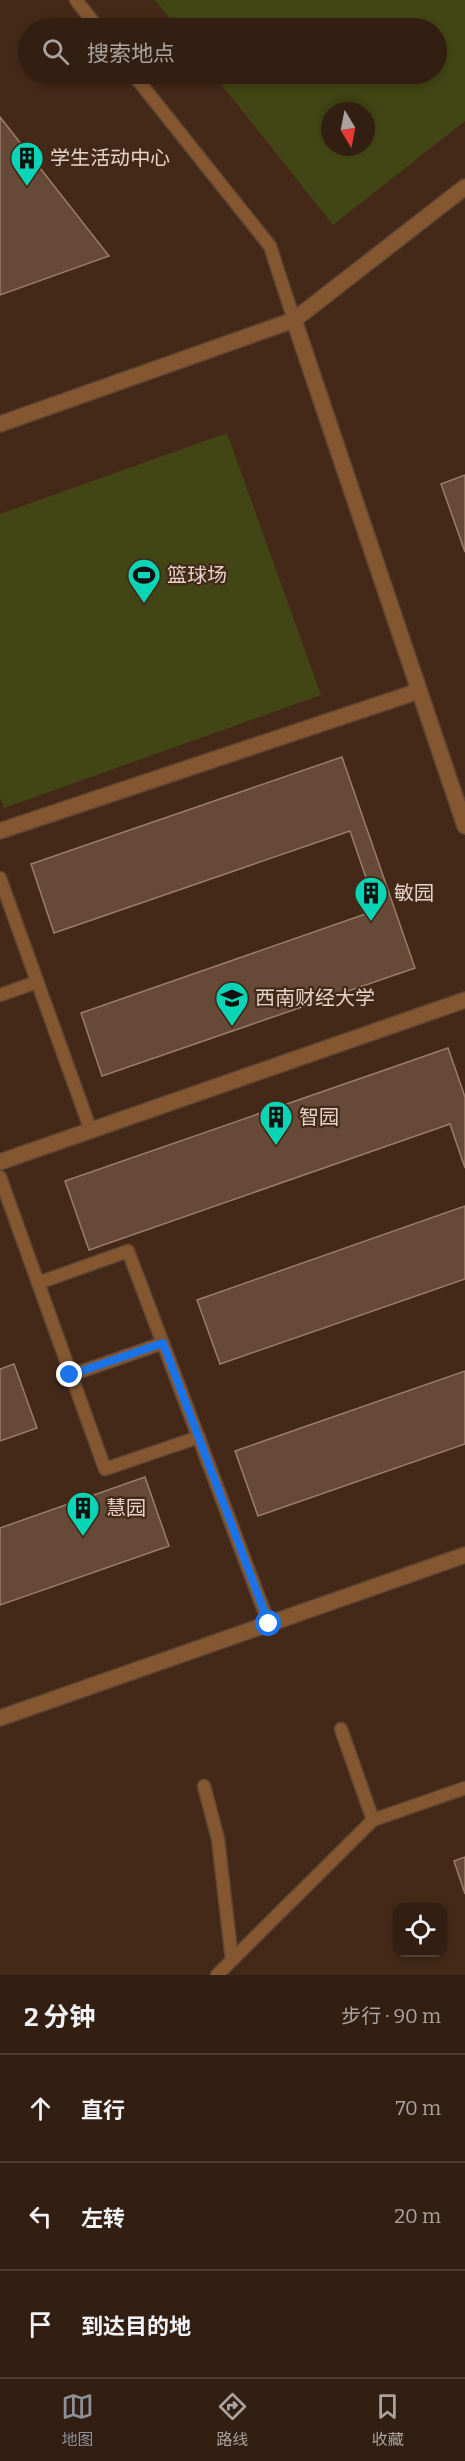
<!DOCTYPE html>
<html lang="zh">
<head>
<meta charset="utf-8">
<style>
  body { margin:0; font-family:Bitter,"Noto Sans SC",serif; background:#3e2c20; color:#f1f3f6 }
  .controls { position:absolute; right:18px; bottom:18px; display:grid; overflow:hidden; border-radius:12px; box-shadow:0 3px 9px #0003 }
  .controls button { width:54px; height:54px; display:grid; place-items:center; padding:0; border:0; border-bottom:2px solid #4e3d32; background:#331f12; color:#f1f3f6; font:30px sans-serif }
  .compass { position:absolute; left:321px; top:102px; width:54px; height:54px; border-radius:50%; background:#331f12; box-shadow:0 3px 9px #0003; rotate:170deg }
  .stop { position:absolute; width:18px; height:18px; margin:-14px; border:4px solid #1a73e8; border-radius:50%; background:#fff }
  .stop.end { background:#1a73e8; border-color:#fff; box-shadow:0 2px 6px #0008 }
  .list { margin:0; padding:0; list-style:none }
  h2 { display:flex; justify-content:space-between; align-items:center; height:78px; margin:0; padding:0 24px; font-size:26px }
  h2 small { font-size:20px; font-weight:400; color:#a9a29f }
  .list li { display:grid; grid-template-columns:39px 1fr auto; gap:18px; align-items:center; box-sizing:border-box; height:108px; padding:0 24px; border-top:2px solid #4e3d32 }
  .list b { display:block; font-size:22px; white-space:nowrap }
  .list em { font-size:20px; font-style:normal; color:#a9a29f }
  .icon { flex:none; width:33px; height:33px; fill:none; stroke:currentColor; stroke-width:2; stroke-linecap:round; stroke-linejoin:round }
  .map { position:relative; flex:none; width:465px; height:1975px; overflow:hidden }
  .search { position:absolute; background:#331f12; box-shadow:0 3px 9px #0003; left:18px; right:18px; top:18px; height:66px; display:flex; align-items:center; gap:15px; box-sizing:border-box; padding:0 21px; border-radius:33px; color:#a9a29f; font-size:22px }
  .sheet { height:402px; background:#331f12 }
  nav { display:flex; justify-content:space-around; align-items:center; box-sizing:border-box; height:84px; border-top:2px solid #4e3d32; background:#331f12; font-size:16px; color:#a9a29f }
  nav a { display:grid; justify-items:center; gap:3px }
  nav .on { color:#8c9099 }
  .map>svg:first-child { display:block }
  .green { fill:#424514; fill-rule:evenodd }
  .building { fill:#664937; stroke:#9c7c69; stroke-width:1.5 }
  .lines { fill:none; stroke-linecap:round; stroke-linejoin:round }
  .service-casing { stroke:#5d4434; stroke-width:15 }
  .minor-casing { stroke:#5d4434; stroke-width:18 }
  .service { stroke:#845731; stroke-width:12 }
  .minor { stroke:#845731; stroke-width:15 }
  .route { stroke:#1a73e8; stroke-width:8 }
  .labels { text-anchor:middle; stroke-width:4.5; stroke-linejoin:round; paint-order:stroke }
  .poi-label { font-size:20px; fill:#e3d2c7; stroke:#442918; text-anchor:start }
</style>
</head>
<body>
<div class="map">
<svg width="465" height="1975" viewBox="0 0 465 1975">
  <rect width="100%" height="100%" fill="#442918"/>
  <!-- green -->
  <g class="green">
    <path d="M155,0H465V121L333,225L213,74H436V28H178ZM330,111H366V147H330Z"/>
    <polygon points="227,433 321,695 4,808 0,798 0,514"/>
  </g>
  <!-- building -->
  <g class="building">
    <polygon points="0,117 109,256 0,295"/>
    <polygon points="465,475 465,552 441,484"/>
    <polygon points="342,757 415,968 102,1076 81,1013 377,910 350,831 54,933 31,864"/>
    <polygon points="448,1048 465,1097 465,1168 450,1124 89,1250 65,1181"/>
    <polygon points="465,1206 465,1279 220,1364 197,1300"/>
    <polygon points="14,1364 37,1428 0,1441 0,1369"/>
    <polygon points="465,1371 465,1444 258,1516 235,1451"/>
    <polygon points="145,1477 169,1546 0,1605 0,1528"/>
    <polygon points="465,1857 465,1894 454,1861"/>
  </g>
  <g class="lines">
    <defs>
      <g id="service">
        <polyline points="76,0 98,28"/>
        <polyline points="133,74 270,246 294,320"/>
        <polyline points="0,878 91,1131"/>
        <polyline points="0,995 37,982"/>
        <polyline points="0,1177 105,1469 199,1437"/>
        <polyline points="38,1283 128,1251 269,1624"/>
        <polyline points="71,1375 163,1343"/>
        <polyline points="341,1729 373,1820"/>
        <polyline points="204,1786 218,1839 232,1960"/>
        <polyline points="217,1975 373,1820 465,1788"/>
      </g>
      <g id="minor">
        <polyline points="294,320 465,826"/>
        <polyline points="0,424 294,320 465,187"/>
        <polyline points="0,831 419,691"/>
        <polyline points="0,1162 465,1000"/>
        <polyline points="0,1718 465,1555"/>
      </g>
    </defs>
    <!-- service casing -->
    <use href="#service" class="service-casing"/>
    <!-- minor casing -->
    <use href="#minor" class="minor-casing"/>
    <!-- service -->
    <use href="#service" class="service"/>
    <!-- minor -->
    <use href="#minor" class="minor"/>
  </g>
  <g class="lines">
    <!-- route -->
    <polyline class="route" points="70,1375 163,1343 269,1624"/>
  </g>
  <!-- icons -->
  <defs>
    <symbol id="building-pin" viewBox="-11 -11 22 30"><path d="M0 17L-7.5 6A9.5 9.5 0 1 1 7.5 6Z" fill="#08d5b5" stroke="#442918"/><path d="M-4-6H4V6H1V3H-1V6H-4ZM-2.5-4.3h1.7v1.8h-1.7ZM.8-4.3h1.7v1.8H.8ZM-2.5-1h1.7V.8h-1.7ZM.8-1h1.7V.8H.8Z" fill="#111"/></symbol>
    <symbol id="stadium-pin" viewBox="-11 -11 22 30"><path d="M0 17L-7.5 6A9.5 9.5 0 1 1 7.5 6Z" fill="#08d5b5" stroke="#442918"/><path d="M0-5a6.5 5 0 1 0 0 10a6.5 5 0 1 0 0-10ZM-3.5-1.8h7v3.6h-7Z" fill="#111"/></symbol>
    <symbol id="university-pin" viewBox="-11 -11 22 30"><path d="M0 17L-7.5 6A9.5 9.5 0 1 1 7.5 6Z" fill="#08d5b5" stroke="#442918"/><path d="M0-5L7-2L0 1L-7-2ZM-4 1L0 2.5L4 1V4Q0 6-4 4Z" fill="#111"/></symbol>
  </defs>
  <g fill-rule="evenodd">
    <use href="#building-pin" x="8" y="139" width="38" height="52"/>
    <use href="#stadium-pin" x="125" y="556" width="38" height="52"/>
    <use href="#building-pin" x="352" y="874" width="38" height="52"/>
    <use href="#university-pin" x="213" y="979" width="38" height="52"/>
    <use href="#building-pin" x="257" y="1098" width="38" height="52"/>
    <use href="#building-pin" x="64" y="1489" width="38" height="52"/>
  </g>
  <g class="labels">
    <!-- poi labels -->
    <g class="poi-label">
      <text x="50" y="165">学生活动中心</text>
      <text x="167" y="582">篮球场</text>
      <text x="394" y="900">敏园</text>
      <text x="255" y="1005">西南财经大学</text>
      <text x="299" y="1124">智园</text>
      <text x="106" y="1515">慧园</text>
    </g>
  </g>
</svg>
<div class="controls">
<button><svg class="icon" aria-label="locate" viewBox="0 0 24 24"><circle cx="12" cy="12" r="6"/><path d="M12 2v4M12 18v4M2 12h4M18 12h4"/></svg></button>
</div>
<svg class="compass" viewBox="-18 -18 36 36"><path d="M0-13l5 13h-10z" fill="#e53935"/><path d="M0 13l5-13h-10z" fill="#a9a29f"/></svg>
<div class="stop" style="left:269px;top:1624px"></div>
<div class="stop end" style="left:70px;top:1375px"></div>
<div class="search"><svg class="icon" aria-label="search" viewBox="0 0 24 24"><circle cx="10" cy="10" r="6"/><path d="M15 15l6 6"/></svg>搜索地点</div>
</div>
<section class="sheet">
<h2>2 分钟<small>步行 · 90 m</small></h2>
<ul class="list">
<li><svg class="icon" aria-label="ahead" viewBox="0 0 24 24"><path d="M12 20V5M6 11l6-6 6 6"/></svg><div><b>直行</b></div><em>70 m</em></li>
<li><svg class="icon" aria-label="left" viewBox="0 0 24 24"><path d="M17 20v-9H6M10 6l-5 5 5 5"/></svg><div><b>左转</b></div><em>20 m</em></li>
<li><svg class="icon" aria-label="arrive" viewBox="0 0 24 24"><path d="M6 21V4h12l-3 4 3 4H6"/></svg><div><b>到达目的地</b></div></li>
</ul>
</section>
<nav>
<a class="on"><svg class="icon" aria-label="map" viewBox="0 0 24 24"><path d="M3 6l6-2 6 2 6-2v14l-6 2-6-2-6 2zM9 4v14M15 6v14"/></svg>地图</a>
<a><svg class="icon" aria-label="directions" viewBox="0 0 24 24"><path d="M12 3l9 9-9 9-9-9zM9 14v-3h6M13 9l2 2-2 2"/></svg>路线</a>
<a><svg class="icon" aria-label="saved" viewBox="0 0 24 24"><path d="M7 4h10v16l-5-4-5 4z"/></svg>收藏</a>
</nav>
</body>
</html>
